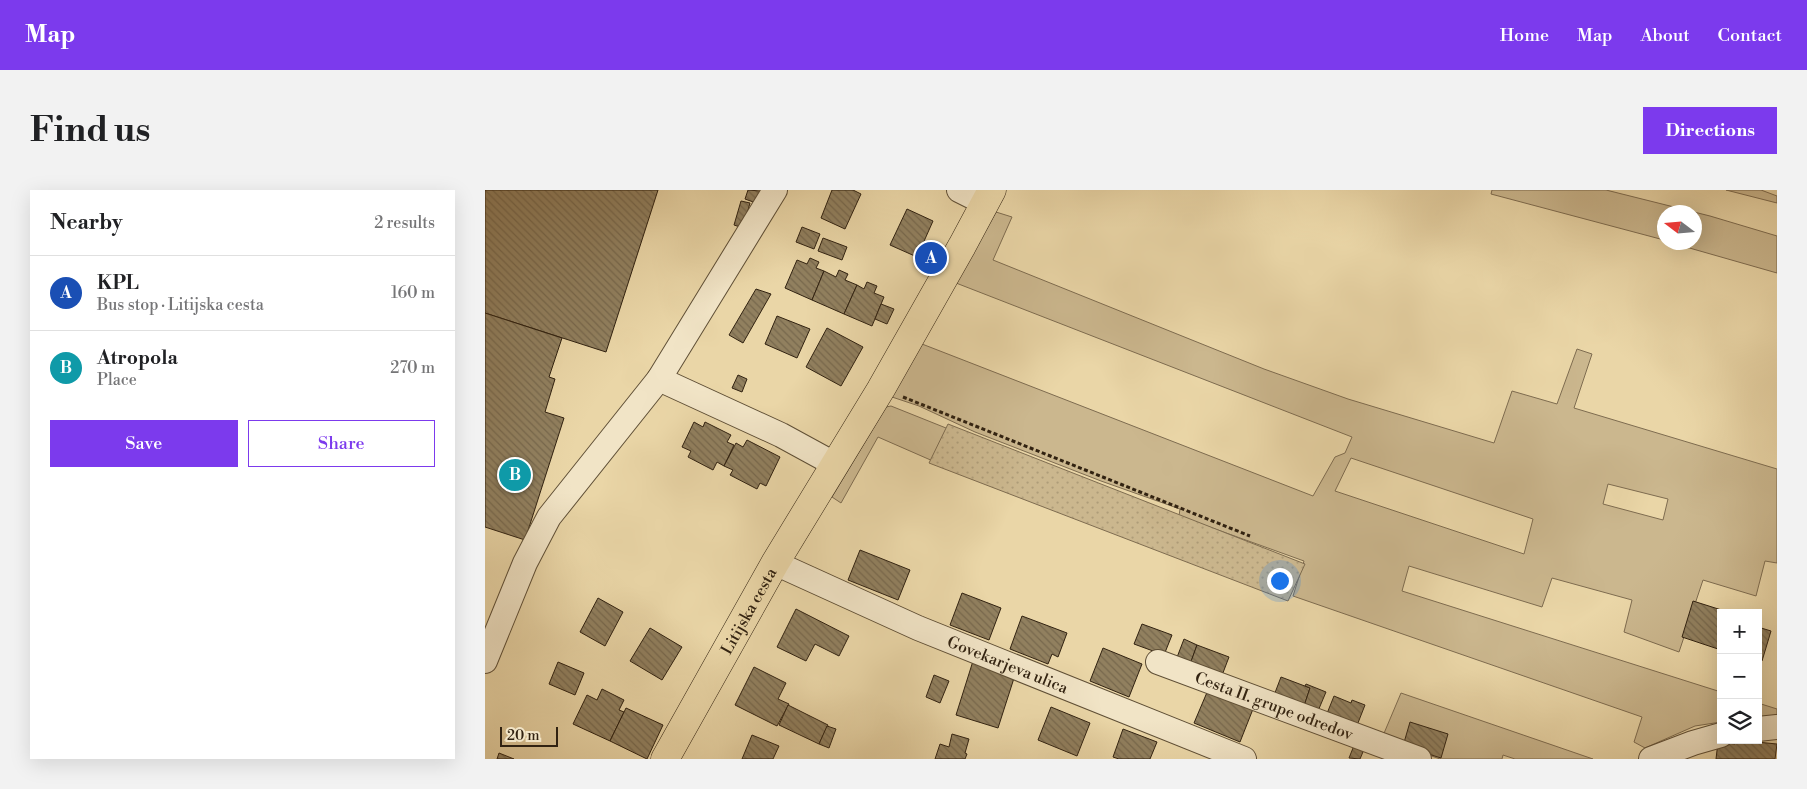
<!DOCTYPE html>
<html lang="en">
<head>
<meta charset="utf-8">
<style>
  body { margin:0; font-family:"Libre Bodoni",serif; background:#f2f2f2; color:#202124 }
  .controls { position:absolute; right:15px; bottom:15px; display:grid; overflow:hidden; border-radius:0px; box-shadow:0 5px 20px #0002 }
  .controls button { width:45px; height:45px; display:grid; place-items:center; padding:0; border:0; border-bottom:1px solid #e0e0e0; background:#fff; color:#202124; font:25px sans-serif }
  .compass { position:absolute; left:1172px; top:15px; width:45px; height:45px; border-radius:50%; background:#fff; box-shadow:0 5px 20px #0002; rotate:286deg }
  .scale { position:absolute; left:15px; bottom:12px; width:58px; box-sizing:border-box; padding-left:5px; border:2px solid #312211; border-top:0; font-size:14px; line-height:18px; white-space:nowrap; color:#312211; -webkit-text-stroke:4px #f1e4c6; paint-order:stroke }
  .you { position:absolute; left:794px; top:390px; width:18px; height:18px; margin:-12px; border:4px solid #fff; border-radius:50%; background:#1a73e8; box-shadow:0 0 0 8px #1a73e833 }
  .badge { display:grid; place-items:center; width:32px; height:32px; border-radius:50%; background:#7c3aed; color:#fff; font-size:16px; font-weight:700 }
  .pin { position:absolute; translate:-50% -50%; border:2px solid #fff; box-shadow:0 1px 5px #0006 }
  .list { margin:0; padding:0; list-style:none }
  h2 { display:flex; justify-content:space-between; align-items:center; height:65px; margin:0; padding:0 20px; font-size:21px }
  h2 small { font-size:16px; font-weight:400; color:#757577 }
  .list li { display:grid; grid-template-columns:32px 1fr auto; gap:15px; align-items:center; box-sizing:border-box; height:75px; padding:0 20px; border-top:1px solid #e0e0e0 }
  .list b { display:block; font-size:19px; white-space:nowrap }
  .list p { margin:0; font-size:16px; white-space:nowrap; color:#757577 }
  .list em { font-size:16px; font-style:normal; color:#757577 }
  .actions { display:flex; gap:10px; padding:15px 20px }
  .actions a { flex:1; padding:11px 0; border:1px solid #7c3aed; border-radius:0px; text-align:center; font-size:18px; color:#7c3aed }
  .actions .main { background:#7c3aed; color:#fff }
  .icon { flex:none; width:28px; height:28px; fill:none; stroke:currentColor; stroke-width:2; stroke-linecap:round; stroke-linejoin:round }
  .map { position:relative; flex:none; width:1292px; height:569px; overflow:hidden; border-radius:0px }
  header { display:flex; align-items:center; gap:30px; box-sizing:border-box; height:70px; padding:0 25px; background:#7c3aed; color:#fff }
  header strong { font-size:24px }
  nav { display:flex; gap:28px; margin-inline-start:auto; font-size:18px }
  .intro { display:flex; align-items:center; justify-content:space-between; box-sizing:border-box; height:120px; padding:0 30px }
  h1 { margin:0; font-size:35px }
  .button { padding:12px 22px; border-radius:0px; background:#7c3aed; color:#fff; font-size:18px; font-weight:700 }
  main { display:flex; gap:30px; padding:0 30px }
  aside { flex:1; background:#fff; border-radius:0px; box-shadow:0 5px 20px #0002 }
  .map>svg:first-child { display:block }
  .grass { fill:#cbb78e; stroke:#7e6c50; fill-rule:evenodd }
  .garden { fill:url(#garden-dots); stroke:#7e6c50 }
  .building { fill:url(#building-back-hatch); stroke:#312211 }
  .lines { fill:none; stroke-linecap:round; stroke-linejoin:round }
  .minor-casing { stroke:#5f4f36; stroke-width:26 }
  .major-casing { stroke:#312211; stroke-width:29 }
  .path { stroke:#312211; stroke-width:3; stroke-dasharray:4 2.5; stroke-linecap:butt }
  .minor { stroke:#f1e4c6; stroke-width:24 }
  .major { stroke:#ead6a7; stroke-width:28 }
  .labels { text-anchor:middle; stroke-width:4.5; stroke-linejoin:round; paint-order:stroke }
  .street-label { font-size:16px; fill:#312211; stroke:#f1e4c6 }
</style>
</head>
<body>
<header>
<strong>Map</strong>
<nav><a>Home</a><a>Map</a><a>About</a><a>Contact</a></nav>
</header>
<div class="intro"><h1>Find us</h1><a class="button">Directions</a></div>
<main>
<aside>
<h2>Nearby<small>2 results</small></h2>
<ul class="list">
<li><span class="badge" style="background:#1a4fb4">A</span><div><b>KPL</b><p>Bus stop · Litijska cesta</p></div><em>160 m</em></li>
<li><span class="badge" style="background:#0f9aa8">B</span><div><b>Atropola</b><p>Place</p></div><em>270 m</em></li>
</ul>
<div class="actions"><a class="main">Save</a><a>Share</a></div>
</aside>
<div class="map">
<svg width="1292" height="569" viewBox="0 0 1292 569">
  <defs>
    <pattern id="garden-dots" width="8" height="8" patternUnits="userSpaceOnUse" patternTransform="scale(1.25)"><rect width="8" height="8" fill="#cbb78e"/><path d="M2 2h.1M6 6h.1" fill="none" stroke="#af9d79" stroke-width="1.8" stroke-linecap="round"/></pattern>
    <pattern id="building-back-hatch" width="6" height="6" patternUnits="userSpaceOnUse" patternTransform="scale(1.25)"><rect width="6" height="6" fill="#91805f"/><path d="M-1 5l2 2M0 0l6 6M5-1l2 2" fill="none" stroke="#77684d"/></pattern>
  </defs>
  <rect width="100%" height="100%" fill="#ead6a7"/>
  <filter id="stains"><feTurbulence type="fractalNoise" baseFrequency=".004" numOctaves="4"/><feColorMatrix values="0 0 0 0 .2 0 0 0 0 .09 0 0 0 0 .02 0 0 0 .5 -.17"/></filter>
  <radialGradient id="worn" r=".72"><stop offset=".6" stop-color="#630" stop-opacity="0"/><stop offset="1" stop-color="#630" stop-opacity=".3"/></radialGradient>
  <!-- grass -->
  <g class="grass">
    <polygon points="1007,0 1121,0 1225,26 1292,46 1292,83 1187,53 1210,52 1210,22 1180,22 1179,50 1006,4"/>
    <polygon points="1241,0 1276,0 1292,6 1292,13"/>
    <path d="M511,22L527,27L508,70L779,179L863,209L1009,253L1027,201L1072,214L1092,159L1107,164L1089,218L1292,279V373L1280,371L1271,406L1218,390L1194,462L1139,442L1147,410L1067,388L1057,417L924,376L917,401L1236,502V532L1210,536L1160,558L1149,552L1157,527L808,406L819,371L694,326L695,319L616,291L490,242L434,216L407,207L437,154L828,306L850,267L860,263L867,247L471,93ZM866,268L1048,329L1039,364L850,301ZM1123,294L1183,309L1178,330L1118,314Z"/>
    <polygon points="406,216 471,242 457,275 393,247 356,313 347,307 401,217"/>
    <polygon points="916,503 1108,569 1030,569 1018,565 1017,569 955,569 897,548"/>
    <polygon points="1273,513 1292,519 1292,526 1273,527"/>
  </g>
  <!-- garden -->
  <polygon class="garden" points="463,234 820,374 803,411 444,273"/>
  <!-- building -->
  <g class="building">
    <polygon points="0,0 173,0 121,162 0,123"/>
    <polygon points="263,0 275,1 271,13 260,9"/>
    <polygon points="347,0 368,0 376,4 360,39 336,28"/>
    <polygon points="256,11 265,13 258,38 249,35"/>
    <polygon points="422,19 448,31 432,67 405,55"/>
    <polygon points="317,37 335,44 329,59 311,52"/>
    <polygon points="338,48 362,57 357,70 333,61"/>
    <polygon points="325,68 334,72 331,78 339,81 327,110 300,98 312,70 322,74"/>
    <polygon points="354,80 363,84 360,90 372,95 359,124 327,110 339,81 351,87"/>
    <polygon points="382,92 392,96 389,103 399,107 387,136 359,124 372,95 379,99"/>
    <polygon points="271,99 286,104 258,153 244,145"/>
    <polygon points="396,114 409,119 402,134 390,129"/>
    <polygon points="0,123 77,148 64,187 70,189 60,222 79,228 40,350 0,337"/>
    <polygon points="292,126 325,139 312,168 280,154"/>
    <polygon points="342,138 378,157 356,196 321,177"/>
    <polygon points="253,185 262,189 257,202 247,198"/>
    <polygon points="209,232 218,237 220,232 246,245 242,252 249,255 239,276 232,272 228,280 203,267 206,261 197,257"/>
    <polygon points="262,250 295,267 281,296 275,293 272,299 245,285 248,280 239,276 251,253 258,257"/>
    <polygon points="375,360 425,380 413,410 363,390"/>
    <polygon points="477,403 516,418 504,450 465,435"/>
    <polygon points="113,408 138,422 120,456 95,442"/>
    <polygon points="1208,411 1246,423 1236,423 1236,460 1197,447"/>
    <polygon points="311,419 364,446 354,466 330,454 321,471 292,457"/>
    <polygon points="537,426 582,443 573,467 567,464 563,474 525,459"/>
    <polygon points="657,434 687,445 679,465 649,454"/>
    <polygon points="1273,437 1286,441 1277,471 1273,470"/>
    <polygon points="165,438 197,457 177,490 145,471"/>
    <polygon points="699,449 712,455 705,475 691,470"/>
    <polygon points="712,455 744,467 736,488 704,477"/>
    <polygon points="618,458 657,474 644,507 605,491"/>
    <polygon points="488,471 530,485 513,538 471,525"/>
    <polygon points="73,472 99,483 90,505 64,494"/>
    <polygon points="269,477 301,493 293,509 304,514 292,536 250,515"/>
    <polygon points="449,485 464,491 455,513 441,507"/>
    <polygon points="796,487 825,498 818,519 788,508"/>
    <polygon points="821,494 841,502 833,521 819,516 825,498 820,496"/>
    <polygon points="117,499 139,510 134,520 139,522 125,551 88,534 102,505 112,510"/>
    <polygon points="723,500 768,519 755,552 709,533"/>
    <polygon points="849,506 866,513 867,510 880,515 871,538 841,526"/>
    <polygon points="303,515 343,535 334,554 294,535"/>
    <polygon points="566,517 605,533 592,566 553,550"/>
    <polygon points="141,518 178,535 162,569 125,551"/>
    <polygon points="925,532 963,544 956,568 918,556"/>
    <polygon points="342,536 351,539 344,558 334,554"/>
    <polygon points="638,539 672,552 665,569 634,569 628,567"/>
    <polygon points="467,544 484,549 480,563 482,564 480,569 450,569 455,554 464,557"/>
    <polygon points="267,545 294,556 288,569 257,569"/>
    <polygon points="1251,550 1292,554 1290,569 1231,569 1233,552 1250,554"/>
    <polygon points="870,553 880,557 875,569 864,568"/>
    <polygon points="14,563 29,569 12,569"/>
  </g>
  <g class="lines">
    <defs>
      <g id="minor">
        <polyline points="474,0 500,13"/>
        <polyline points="174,189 296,245 351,275"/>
        <path id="s1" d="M290,373L433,438L759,569"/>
        <polyline points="0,471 40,373 64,327 174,189 290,0"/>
        <path id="s2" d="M673,472L934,569"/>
        <polyline points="1273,539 1292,537"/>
        <polyline points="1166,569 1208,553 1236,545"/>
      </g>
      <g id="major">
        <path id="s3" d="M180,569L290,373L396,199L477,56L507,0"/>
      </g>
    </defs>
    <!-- minor casing -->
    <use href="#minor" class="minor-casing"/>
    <!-- major casing -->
    <use href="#major" class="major-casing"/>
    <!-- path -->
    <polyline class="path" points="418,207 765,346"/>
    <!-- minor -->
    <use href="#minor" class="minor"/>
    <!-- major -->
    <use href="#major" class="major"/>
  </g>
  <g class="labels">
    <!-- street labels -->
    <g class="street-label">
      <text dy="6" stroke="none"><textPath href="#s3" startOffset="170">Litijska cesta</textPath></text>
      <text dy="6" stroke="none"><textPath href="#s1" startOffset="254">Govekarjeva ulica</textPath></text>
      <text dy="6" stroke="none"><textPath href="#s2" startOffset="124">Cesta II. grupe odredov</textPath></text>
    </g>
  </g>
  <rect width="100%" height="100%" filter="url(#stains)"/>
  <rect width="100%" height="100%" fill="url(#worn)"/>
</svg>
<div class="controls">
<button>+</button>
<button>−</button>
<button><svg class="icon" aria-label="layers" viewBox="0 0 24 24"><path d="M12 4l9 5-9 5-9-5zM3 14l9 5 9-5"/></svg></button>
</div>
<svg class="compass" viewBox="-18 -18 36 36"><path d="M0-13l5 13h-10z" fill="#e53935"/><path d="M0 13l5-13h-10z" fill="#757577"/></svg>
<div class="scale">20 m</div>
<div class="you"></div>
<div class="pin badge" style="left:446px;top:68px;background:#1a4fb4">A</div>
<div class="pin badge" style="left:30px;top:285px;background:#0f9aa8">B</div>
</div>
</main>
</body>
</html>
